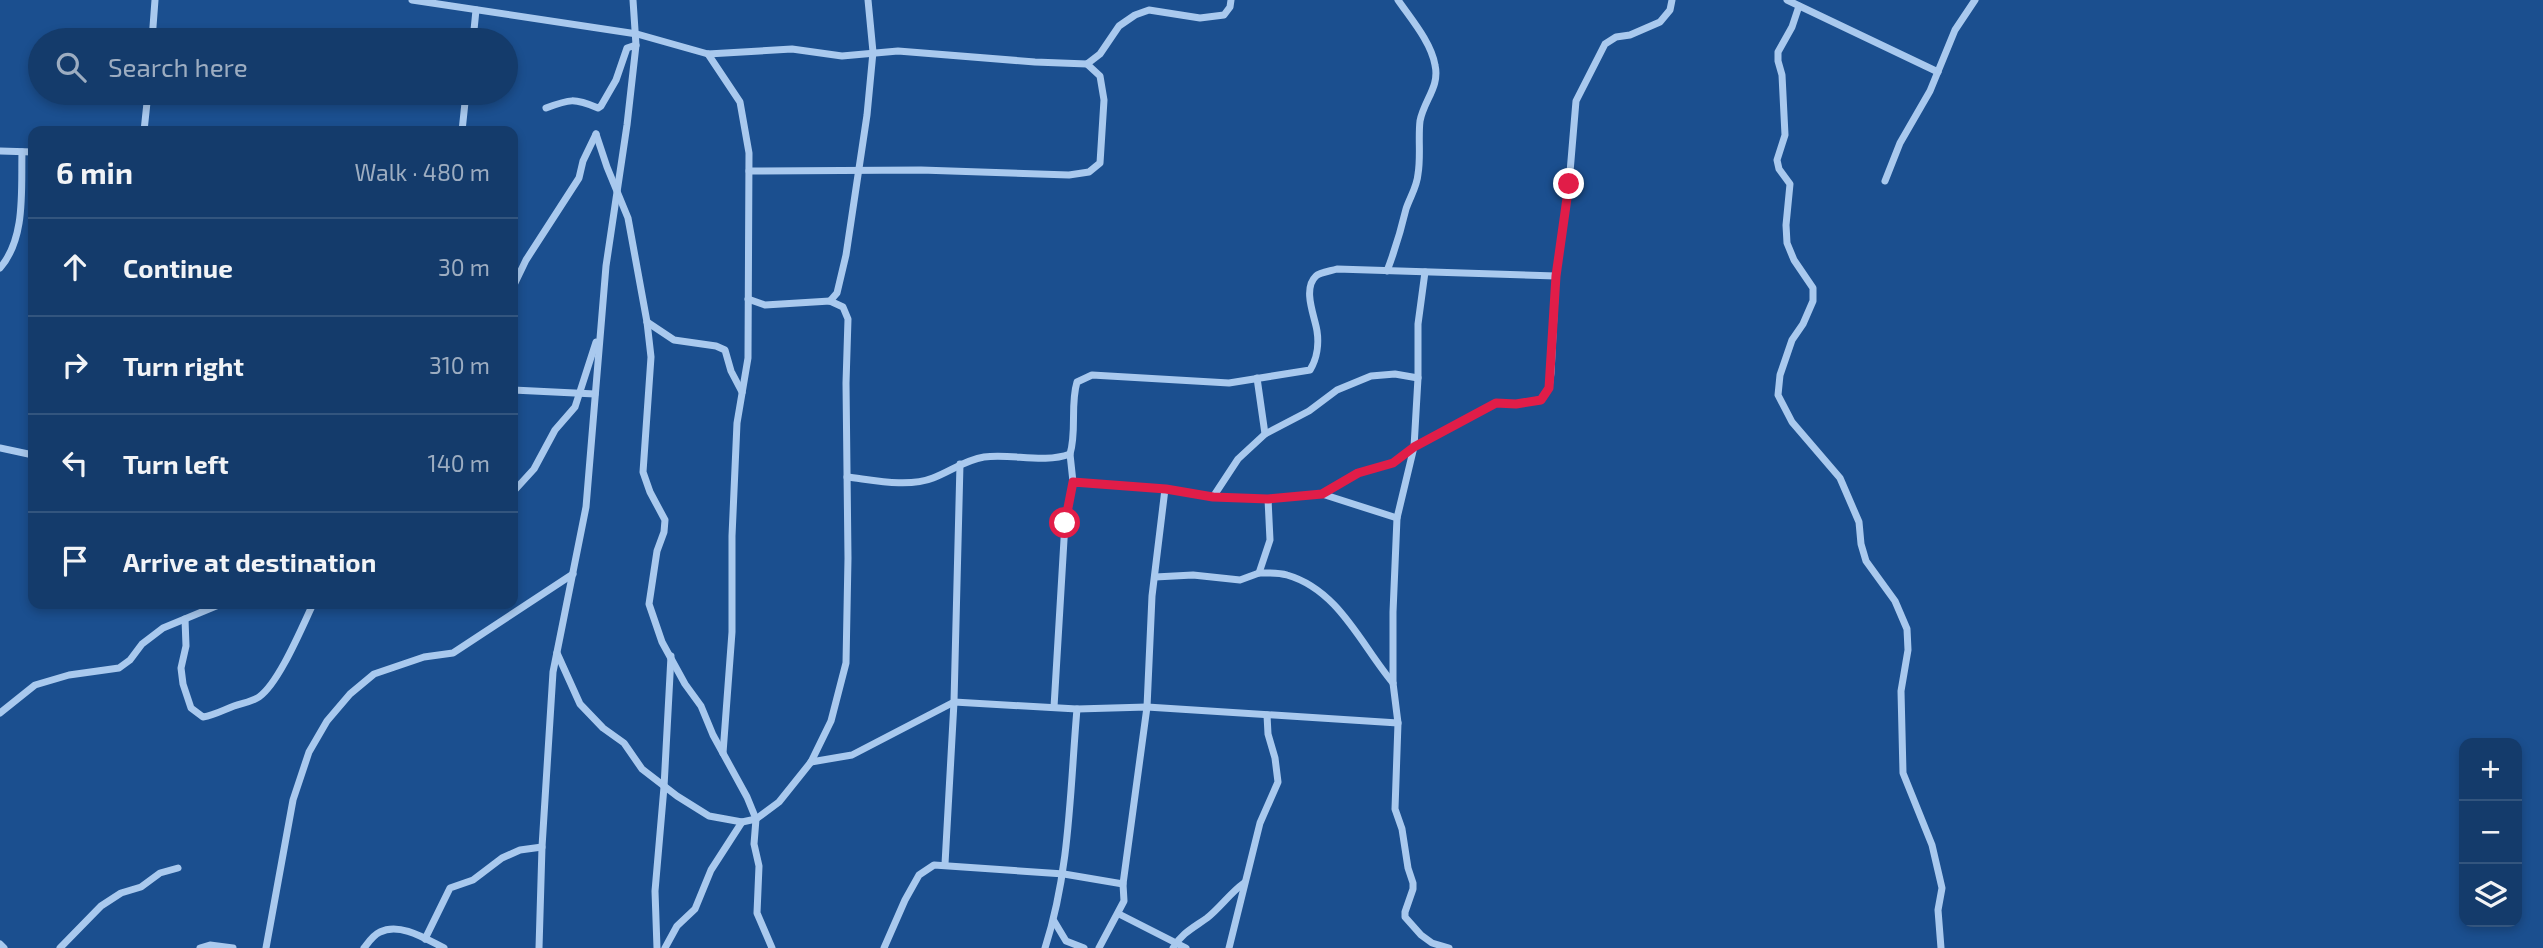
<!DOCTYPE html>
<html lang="en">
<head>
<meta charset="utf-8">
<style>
  body { margin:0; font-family:"Exo 2",sans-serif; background:#214673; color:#f1f3f6 }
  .controls { position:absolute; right:21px; bottom:21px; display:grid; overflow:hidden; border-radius:14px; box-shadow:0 4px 10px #0003 }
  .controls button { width:63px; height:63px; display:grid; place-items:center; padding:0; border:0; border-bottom:2px solid #33557e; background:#143b6b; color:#f1f3f6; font:35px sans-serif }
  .stop { position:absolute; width:21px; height:21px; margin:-16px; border:5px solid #e11d48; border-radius:50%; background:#fff }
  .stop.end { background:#e11d48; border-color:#fff; box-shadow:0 2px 7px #0008 }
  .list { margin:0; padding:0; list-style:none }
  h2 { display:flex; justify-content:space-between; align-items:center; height:91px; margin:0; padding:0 28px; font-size:30px }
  h2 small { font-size:23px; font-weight:400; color:#9dadc1 }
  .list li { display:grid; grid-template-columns:46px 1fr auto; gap:21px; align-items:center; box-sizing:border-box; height:98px; padding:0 28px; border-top:2px solid #33557e }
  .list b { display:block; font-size:26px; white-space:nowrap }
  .list em { font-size:23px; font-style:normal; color:#9dadc1 }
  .icon { flex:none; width:38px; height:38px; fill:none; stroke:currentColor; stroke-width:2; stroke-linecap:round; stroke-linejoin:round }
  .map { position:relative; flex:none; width:2543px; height:948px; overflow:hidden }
  .search { position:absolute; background:#143b6b; box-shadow:0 4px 10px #0003; left:28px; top:28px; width:490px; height:77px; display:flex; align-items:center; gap:18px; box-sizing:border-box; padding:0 24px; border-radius:38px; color:#9dadc1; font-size:26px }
  .panel { position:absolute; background:#143b6b; box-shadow:0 4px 10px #0003; left:28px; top:126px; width:490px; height:483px; border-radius:14px }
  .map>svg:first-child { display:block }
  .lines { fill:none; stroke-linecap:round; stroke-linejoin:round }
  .street { stroke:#a9c9ee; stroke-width:7 }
  .route { stroke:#e11d48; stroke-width:9 }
</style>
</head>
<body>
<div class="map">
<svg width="2543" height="948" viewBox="0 0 2543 948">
  <rect width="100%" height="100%" fill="#1b4f8f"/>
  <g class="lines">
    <!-- street -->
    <g class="street">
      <polyline points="412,0 637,34 708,54 792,49 842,56 898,51 1035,62 1087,64 1100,54 1119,26 1135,15 1149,10 1200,18 1224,15 1230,7 1231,0"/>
      <polyline points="1787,0 1938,72"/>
      <polyline points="1799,6 1792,27 1778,52 1778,61 1782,75 1785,135 1777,160 1779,169 1790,184 1786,225 1787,243 1794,260 1813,288 1813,301 1803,324 1792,340 1780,375 1778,395 1792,422 1840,478 1859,522 1861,544 1866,561 1895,601 1907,629 1908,650 1901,691 1903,773 1932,845 1942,888 1938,910 1941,948"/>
      <polyline points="152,40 155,0"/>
      <polyline points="473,40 476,10"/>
      <polyline points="708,54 740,102 749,153 748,358 737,423 732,536 732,632 723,753"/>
      <path d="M546,108C570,99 574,98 598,108L601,106L616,80L627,48L636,45"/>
      <polyline points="144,131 148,93"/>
      <polyline points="462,131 466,93"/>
      <polyline points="596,134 607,167 628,218 647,322 651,357 643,472 650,492 665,520 664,532 657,551 649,604 662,642 685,684 701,706 713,735 747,797 756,819 754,844 759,866 757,913 772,948"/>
      <polyline points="0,151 33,152"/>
      <polyline points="749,171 921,170 1069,175 1089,172 1100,163 1104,100 1100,76 1087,64"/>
      <polyline points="1885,181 1900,143 1930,91 1955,30 1975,0"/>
      <path d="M0,268C26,238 21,190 22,152"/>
      <path d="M1387,271C1395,250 1401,230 1406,209C1410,197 1417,187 1418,174C1421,157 1418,138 1420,121C1424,100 1440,87 1435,65C1431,42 1411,19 1398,0"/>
      <polyline points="1425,272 1418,324 1418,378 1414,447 1397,518 1393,612 1393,683 1398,723 1395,809 1402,829 1408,868 1413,883 1413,889 1405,912 1405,917 1421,935 1432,943 1449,948"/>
      <polyline points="513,287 526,260 579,178 583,161 596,134"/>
      <polyline points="830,301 837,293 846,255 867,115 873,52 868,0"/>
      <polyline points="647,322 674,340 716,346 725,350 731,371 742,392"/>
      <polyline points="513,390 595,394"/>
      <polyline points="1265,434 1309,411 1337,390 1371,376 1395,374 1418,378"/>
      <polyline points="0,448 33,455"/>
      <path d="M847,477C873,480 908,488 933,478C951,471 965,460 984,457C1012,453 1043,464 1070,454C1077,431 1070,405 1077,382L1092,375L1229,383L1310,370C1317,359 1319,344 1317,331C1315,317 1302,289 1316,276C1320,272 1331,271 1337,269L1556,276"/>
      <polyline points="1073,482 1165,489 1213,497 1268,499 1322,494 1397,518"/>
      <polyline points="513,492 534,469 555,430 575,407 596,342"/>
      <polyline points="1322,494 1358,473 1393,463 1414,447 1496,403 1516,404 1541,400 1549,388 1551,373 1556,276 1569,184 1576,101 1605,44 1616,37 1630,35 1660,22 1670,10 1672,0"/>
      <polyline points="1213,497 1238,459 1265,434 1257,378"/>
      <path d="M1259,573C1268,573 1278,572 1287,575C1339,590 1361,645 1393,683"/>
      <polyline points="1155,577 1193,575 1240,580 1259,573 1270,540 1268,499"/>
      <path d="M185,619L186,646L181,668L183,684L191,708L203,717C215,715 223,710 234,706C242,703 252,702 259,697C279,683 302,627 313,604"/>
      <polyline points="557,653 580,704 603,728 624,743 642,769 677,796 709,816 742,822"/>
      <polyline points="1054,707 1065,523 1073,482 1070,454"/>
      <polyline points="0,713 35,685 69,675 119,668 130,660 142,644 163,628 221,604"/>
      <polyline points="811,762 852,755 954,702 1077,709 1147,707 1398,723"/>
      <polyline points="945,864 954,702 960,464"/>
      <polyline points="1119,914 1186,948"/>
      <polyline points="1054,921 1066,941 1084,948"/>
      <polyline points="425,939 450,888 473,880 502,858 520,850 542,847"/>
      <polyline points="0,944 4,948"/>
      <polyline points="60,948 101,906 121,893 141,887 160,873 178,868"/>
      <polyline points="200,948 210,945 233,948"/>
      <polyline points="266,948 293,800 309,752 327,721 350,694 374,674 424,657 453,653 573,574"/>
      <path d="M364,948C368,943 373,935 380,932C400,922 426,939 444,948"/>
      <polyline points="539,948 542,847 553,672 586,507 606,266 627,125 636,45 633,0"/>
      <polyline points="657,948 655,891 664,787 671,656"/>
      <polyline points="665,948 677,926 695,909 711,870 742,822 756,819 779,802 811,762 831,721 846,663 848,558 846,383 848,319 843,307 830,301 765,305 748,299"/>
      <polyline points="884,948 905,900 919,875 934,865 1064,874 1123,884"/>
      <path d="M1045,948C1070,871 1070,789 1077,709"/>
      <polyline points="1099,948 1124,901 1123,884 1147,707 1152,596 1165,489"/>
      <path d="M1173,948C1182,933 1193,928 1207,918C1220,908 1230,893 1244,883"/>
      <polyline points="1229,948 1260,823 1278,782 1275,758 1268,734 1267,715"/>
    </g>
  </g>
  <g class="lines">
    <!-- route -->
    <polyline class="route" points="1065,523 1073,482 1166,489 1213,497 1268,499 1322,494 1358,473 1393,463 1414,447 1496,403 1516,404 1541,400 1549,388 1556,276 1569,184"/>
  </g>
</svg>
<div class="controls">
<button>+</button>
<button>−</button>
<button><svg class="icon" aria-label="layers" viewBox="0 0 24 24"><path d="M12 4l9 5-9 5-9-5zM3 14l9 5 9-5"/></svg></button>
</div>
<div class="stop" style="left:1065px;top:523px"></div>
<div class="stop end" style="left:1569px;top:184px"></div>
<div class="search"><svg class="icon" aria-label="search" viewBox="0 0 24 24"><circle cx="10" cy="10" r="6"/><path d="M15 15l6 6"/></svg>Search here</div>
<section class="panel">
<h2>6 min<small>Walk · 480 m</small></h2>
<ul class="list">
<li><svg class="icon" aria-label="ahead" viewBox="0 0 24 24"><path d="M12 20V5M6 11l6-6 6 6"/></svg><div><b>Continue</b></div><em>30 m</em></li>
<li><svg class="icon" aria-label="right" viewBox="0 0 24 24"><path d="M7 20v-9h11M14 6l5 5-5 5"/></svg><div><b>Turn right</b></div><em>310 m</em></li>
<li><svg class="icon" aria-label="left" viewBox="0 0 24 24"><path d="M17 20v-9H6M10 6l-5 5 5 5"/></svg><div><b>Turn left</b></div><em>140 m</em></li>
<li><svg class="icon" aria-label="arrive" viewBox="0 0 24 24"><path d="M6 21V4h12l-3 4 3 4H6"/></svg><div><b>Arrive at destination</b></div></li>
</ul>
</section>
</div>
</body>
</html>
